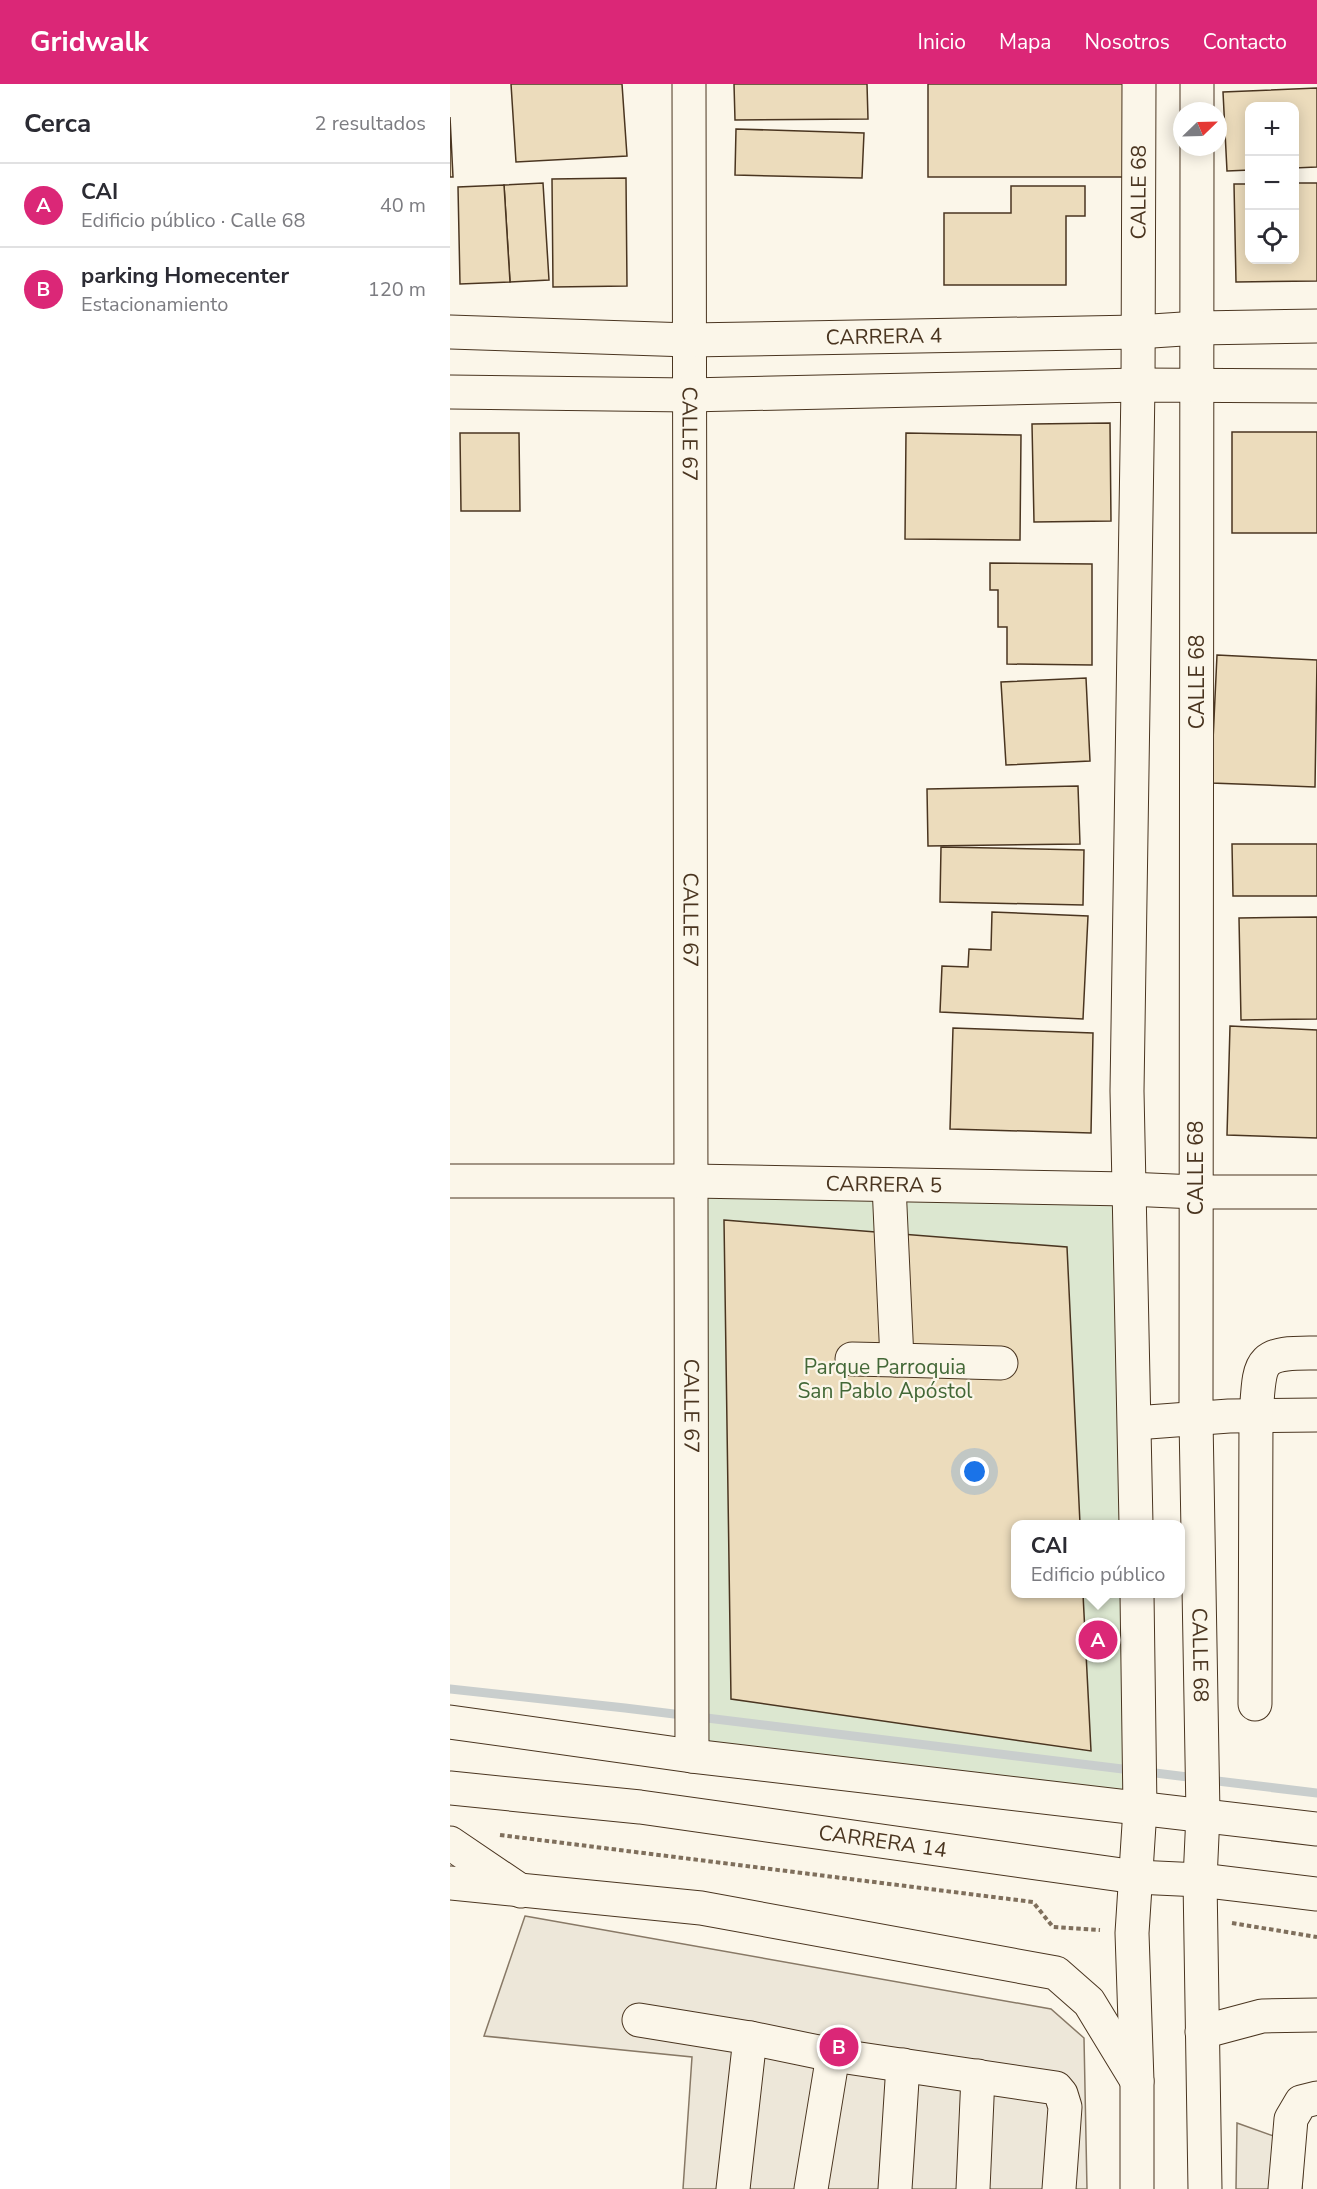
<!DOCTYPE html>
<html lang="es">
<head>
<meta charset="utf-8">
<style>
  body { margin:0; font-family:"Nunito Sans",sans-serif; background:#f7f7f7; color:#2b2b33 }
  .controls { position:absolute; right:18px; top:18px; display:grid; overflow:hidden; border-radius:12px; box-shadow:0 3px 15px #0003 }
  .controls button { width:54px; height:54px; display:grid; place-items:center; padding:0; border:0; border-bottom:2px solid #e1e1e2; background:#fff; color:#2b2b33; font:30px sans-serif }
  .compass { position:absolute; left:723px; top:18px; width:54px; height:54px; border-radius:50%; background:#fff; box-shadow:0 3px 15px #0003; rotate:67deg }
  .you { position:absolute; left:525px; top:1388px; width:21px; height:21px; margin:-15px; border:4px solid #fff; border-radius:50%; background:#1a73e8; box-shadow:0 0 0 9px #1a73e833 }
  .badge { display:grid; place-items:center; width:39px; height:39px; border-radius:50%; background:#db2777; color:#fff; font-size:20px; font-weight:700 }
  .pin { position:absolute; translate:-50% -50%; border:3px solid #fff; box-shadow:0 2px 6px #0006 }
  .popup { position:absolute; left:561px; top:1436px; width:174px; height:78px; box-sizing:border-box; display:grid; place-content:center; border-radius:12px; background:#fff; filter:drop-shadow(0 2px 4px #0005); font-size:20px; white-space:nowrap; color:#7c7c81 }
  .popup b { font-size:22px; color:#2b2b33 }
  .popup::after { content:''; position:absolute; left:50%; top:100%; margin-left:-12px; border:12px solid transparent; border-top-color:#fff }
  .list { margin:0; padding:0; list-style:none }
  h2 { display:flex; justify-content:space-between; align-items:center; height:78px; margin:0; padding:0 24px; font-size:26px }
  h2 small { font-size:20px; font-weight:400; color:#7c7c81 }
  .list li { display:grid; grid-template-columns:39px 1fr auto; gap:18px; align-items:center; box-sizing:border-box; height:84px; padding:0 24px; border-top:2px solid #e1e1e2 }
  .list b { display:block; font-size:22px; white-space:nowrap }
  .list p { margin:0; font-size:20px; white-space:nowrap; color:#7c7c81 }
  .list em { font-size:20px; font-style:normal; color:#7c7c81 }
  .icon { flex:none; width:33px; height:33px; fill:none; stroke:currentColor; stroke-width:2; stroke-linecap:round; stroke-linejoin:round }
  .map { position:relative; flex:none; width:867px; height:2105px; overflow:hidden }
  header { display:flex; align-items:center; gap:36px; box-sizing:border-box; height:84px; padding:0 30px; background:#db2777; color:#fff }
  header strong { font-size:28px }
  nav { display:flex; gap:33px; margin-inline-start:auto; font-size:21px }
  main { display:flex }
  aside { flex:1; background:#fff }
  .map>svg:first-child { display:block }
  .green { fill:#dce7d0; stroke:#887966; stroke-width:1.5 }
  .parking { fill:#ede7d9; stroke:#887966; stroke-width:1.5 }
  .lines { fill:none; stroke-linecap:round; stroke-linejoin:round }
  .stream { stroke:#c9cecd; stroke-width:9 }
  .building { fill:#ecdcbc; stroke:#4a3520; stroke-width:1.5 }
  .minor-casing { stroke:#4a3520; stroke-width:35 }
  .major-casing { stroke:#4a3520; stroke-width:35 }
  .path { stroke:#7f6f5c; stroke-width:4; stroke-dasharray:4.5 3; stroke-linecap:butt }
  .minor { stroke:#fbf6e9; stroke-width:33 }
  .major { stroke:#fbf6e9; stroke-width:33 }
  .labels { text-anchor:middle; stroke-width:4.5; stroke-linejoin:round; paint-order:stroke }
  .street-label { font-size:21px; fill:#4a3520; stroke:#fbf6e9 }
  .park-label { font-size:21px; fill:#436837; stroke:#fbf6e9 }
</style>
</head>
<body>
<header>
<strong>Gridwalk</strong>
<nav><a>Inicio</a><a>Mapa</a><a>Nosotros</a><a>Contacto</a></nav>
</header>
<main>
<aside>
<h2>Cerca<small>2 resultados</small></h2>
<ul class="list">
<li><span class="badge">A</span><div><b>CAI</b><p>Edificio público · Calle 68</p></div><em>40 m</em></li>
<li><span class="badge">B</span><div><b>parking Homecenter</b><p>Estacionamiento</p></div><em>120 m</em></li>
</ul>
</aside>
<div class="map">
<svg width="867" height="2105" viewBox="0 0 867 2105">
  <rect width="100%" height="100%" fill="#fbf6e9"/>
  <!-- green -->
  <polygon class="green" points="241,1097 678,1105 686,1440 566,1440 566,1510 687,1510 690,1725 242,1672"/>
  <!-- parking -->
  <g class="parking">
    <polygon points="75,1832 601,1925 634,1954 637,2105 233,2105 242,1973 34,1952"/>
    <polygon points="787,2039 854,2063 852,2105 786,2105"/>
  </g>
  <g class="lines">
    <!-- stream -->
    <g class="stream">
      <polyline points="0,1605 175,1624 746,1694"/>
      <polyline points="759,1696 867,1709"/>
    </g>
  </g>
  <!-- building -->
  <g class="building">
    <polygon points="61,0 172,0 177,72 66,78"/>
    <polygon points="284,0 417,0 418,35 285,36"/>
    <rect x="478" y="0" width="195" height="93"/>
    <polygon points="867,4 867,83 844,84 844,22 800,22 800,86 777,87 773,8"/>
    <polygon points="0,33 3,93 0,93"/>
    <polygon points="286,45 414,49 412,94 285,91"/>
    <polygon points="176,94 177,202 103,203 102,95"/>
    <polygon points="93,99 99,196 60,198 54,101"/>
    <polygon points="844,99 867,99 867,197 786,198 784,100 800,100 800,176 844,176"/>
    <polygon points="54,101 60,198 10,200 8,103"/>
    <polygon points="561,102 635,102 635,132 616,132 616,201 494,201 494,129 561,129"/>
    <polygon points="660,339 661,437 584,438 582,340"/>
    <rect x="782" y="348" width="85" height="101"/>
    <polygon points="10,349 69,349 70,427 11,427"/>
    <polygon points="456,349 571,351 570,456 455,455"/>
    <polygon points="540,479 642,480 642,581 557,580 557,543 548,543 548,506 540,506"/>
    <polygon points="767,571 867,576 865,703 761,699"/>
    <polygon points="636,594 640,677 556,681 551,598"/>
    <polygon points="628,702 630,760 478,762 477,705"/>
    <polygon points="782,760 867,760 867,812 783,812"/>
    <polygon points="491,763 634,766 633,821 490,818"/>
    <polygon points="542,828 638,832 633,935 490,928 492,882 518,883 519,865 541,866"/>
    <polygon points="867,833 867,935 791,936 789,834"/>
    <polygon points="780,942 867,946 867,1054 777,1051"/>
    <polygon points="503,944 643,949 641,1049 500,1045"/>
    <polygon points="274,1136 617,1163 630,1440 566,1440 566,1510 633,1510 641,1667 281,1615"/>
  </g>
  <g class="lines">
    <defs>
      <g id="minor">
        <path id="s1" d="M239,0L242,1672"/>
        <polyline points="747,0 747,27"/>
        <path id="s2" d="M747,63L746,1335L753,1730L750,1796L755,2105"/>
        <path id="s3" d="M0,248L239,256L687,248L748,244L867,242"/>
        <polyline points="0,308 239,311 688,301 867,302"/>
        <path id="s4" d="M0,1097H241L678,1105L746,1108H867"/>
        <polyline points="439,1101 447,1276 551,1279"/>
        <polyline points="402,1275 447,1276"/>
        <polyline points="685,1339 779,1332 867,1331"/>
        <path id="s5" d="M686,1440L677,1007L688,301L689,0"/>
        <path d="M805,1620L806,1333C810,1276 806,1268 867,1269"/>
        <polyline points="0,1799 251,1824 606,1889 639,1918 687,1997"/>
        <polyline points="189,1936 300,1954 383,1971 606,2004 611,2010 615,2023 609,2105"/>
        <polyline points="283,2105 300,1954"/>
        <polyline points="361,2105 383,1971"/>
        <polyline points="445,2105 453,1981"/>
        <polyline points="523,2105 528,1992"/>
        <polyline points="687,2105 687,1997 682,1849 690,1725 687,1510"/>
        <polyline points="835,2105 841,2035 851,2018 867,2014"/>
      </g>
      <g id="major">
        <polyline points="0,1638 242,1672 867,1745"/>
        <path id="s6" d="M0,1704L190,1723L686,1793L750,1796L867,1810"/>
        <polyline points="0,1759 71,1807"/>
        <polyline points="752,1948 812,1932 867,1931"/>
      </g>
    </defs>
    <!-- minor casing -->
    <use href="#minor" class="minor-casing"/>
    <!-- major casing -->
    <use href="#major" class="major-casing"/>
    <!-- path -->
    <g class="path">
      <polyline points="50,1751 583,1818 603,1843 650,1846"/>
      <polyline points="782,1839 867,1853"/>
    </g>
    <!-- minor -->
    <use href="#minor" class="minor"/>
    <!-- major -->
    <use href="#major" class="major"/>
  </g>
  <g class="labels">
    <!-- street labels -->
    <g class="street-label">
      <text dy="7" stroke="none"><textPath href="#s5" startOffset="1332">CALLE 68</textPath></text>
      <text dy="7" stroke="none"><textPath href="#s3" startOffset="434">CARRERA 4</textPath></text>
      <text dy="7" stroke="none"><textPath href="#s1" startOffset="350">CALLE 67</textPath></text>
      <text transform="translate(747 598) rotate(-90)" y="7">CALLE 68</text>
      <text dy="7" stroke="none"><textPath href="#s1" startOffset="836">CALLE 67</textPath></text>
      <text transform="translate(746 1084) rotate(-90)" y="7">CALLE 68</text>
      <text dy="7" stroke="none"><textPath href="#s4" startOffset="434">CARRERA 5</textPath></text>
      <text dy="7" stroke="none"><textPath href="#s1" startOffset="1322">CALLE 67</textPath></text>
      <text dy="7" stroke="none"><textPath href="#s2" startOffset="1508">CALLE 68</textPath></text>
      <text dy="7" stroke="none"><textPath href="#s6" startOffset="436">CARRERA 14</textPath></text>
    </g>
    <!-- park labels -->
    <g class="park-label">
      <text x="435" y="1290">Parque Parroquia<tspan x="435" dy="24">San Pablo Apóstol</tspan></text>
    </g>
  </g>
</svg>
<div class="controls">
<button>+</button>
<button>−</button>
<button><svg class="icon" aria-label="locate" viewBox="0 0 24 24"><circle cx="12" cy="12" r="6"/><path d="M12 2v4M12 18v4M2 12h4M18 12h4"/></svg></button>
</div>
<svg class="compass" viewBox="-18 -18 36 36"><path d="M0-13l5 13h-10z" fill="#e53935"/><path d="M0 13l5-13h-10z" fill="#7c7c81"/></svg>
<div class="you"></div>
<div class="pin badge" style="left:648px;top:1556px">A</div>
<div class="popup"><b>CAI</b>Edificio público</div>
<div class="pin badge" style="left:389px;top:1963px">B</div>
</div>
</main>
</body>
</html>
